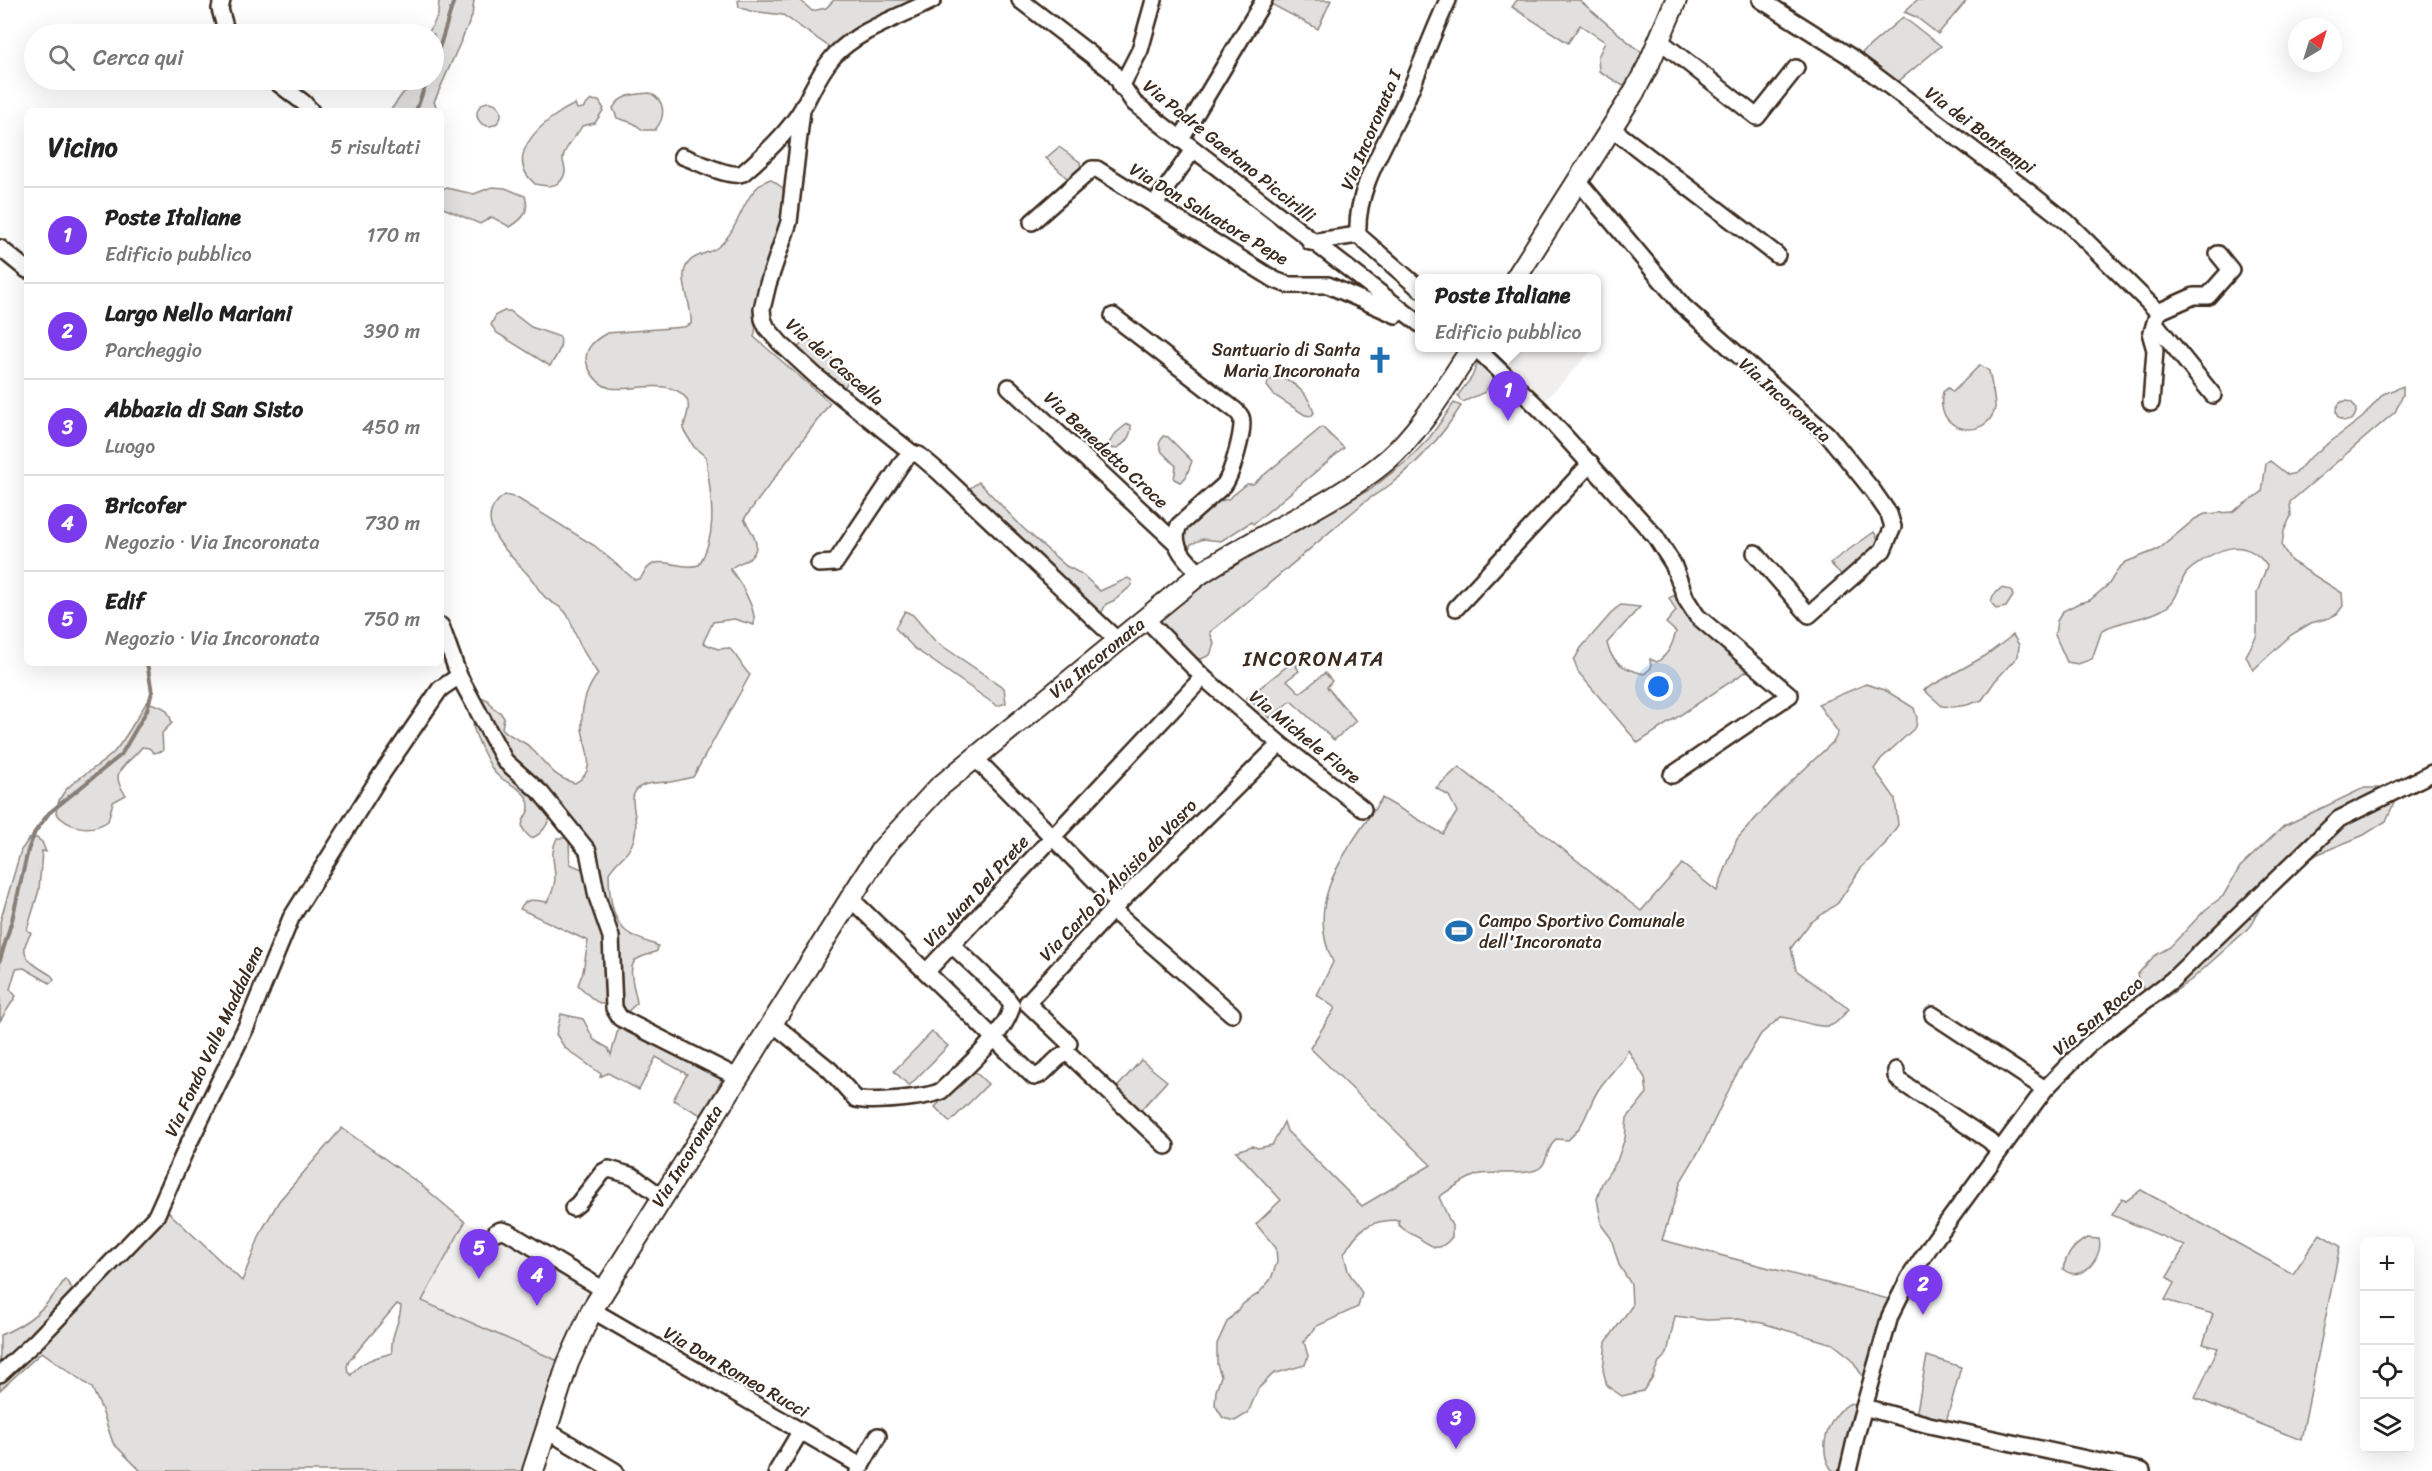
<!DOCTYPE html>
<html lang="it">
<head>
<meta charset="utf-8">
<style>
  body { margin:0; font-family:Sriracha,sans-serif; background:#f2f2f2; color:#222 }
  .controls { position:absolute; right:18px; bottom:18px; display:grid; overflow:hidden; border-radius:9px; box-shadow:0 6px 24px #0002 }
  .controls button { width:54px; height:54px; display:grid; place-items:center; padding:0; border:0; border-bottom:2px solid #e0e0e0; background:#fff; color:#222; font:30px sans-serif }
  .compass { position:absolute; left:2288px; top:18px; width:54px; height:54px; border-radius:50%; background:#fff; box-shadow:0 6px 24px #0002; rotate:38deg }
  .you { position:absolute; left:1659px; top:687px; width:21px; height:21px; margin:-15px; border:4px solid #fff; border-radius:50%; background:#1a73e8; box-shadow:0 0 0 9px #1a73e833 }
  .badge { display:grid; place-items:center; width:39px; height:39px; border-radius:50%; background:#7c3aed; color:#fff; font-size:20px; font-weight:700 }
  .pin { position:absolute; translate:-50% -50px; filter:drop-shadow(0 2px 3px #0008) }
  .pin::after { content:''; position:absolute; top:32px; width:21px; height:18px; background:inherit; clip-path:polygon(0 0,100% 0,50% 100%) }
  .popup { position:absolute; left:1415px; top:274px; width:186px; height:78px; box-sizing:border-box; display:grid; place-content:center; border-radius:9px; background:#fff; filter:drop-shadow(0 2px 4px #0005); font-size:20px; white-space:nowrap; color:#767676 }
  .popup b { font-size:22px; color:#222 }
  .popup::after { content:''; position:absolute; left:50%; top:100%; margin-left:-12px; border:12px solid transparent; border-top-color:#fff }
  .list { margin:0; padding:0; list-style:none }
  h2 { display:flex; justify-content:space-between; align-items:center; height:78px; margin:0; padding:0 24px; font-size:26px }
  h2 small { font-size:20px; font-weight:400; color:#767676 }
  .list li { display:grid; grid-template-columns:39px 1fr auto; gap:18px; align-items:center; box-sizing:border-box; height:96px; padding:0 24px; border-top:2px solid #e0e0e0 }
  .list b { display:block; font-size:22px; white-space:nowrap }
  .list p { margin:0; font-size:20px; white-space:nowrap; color:#767676 }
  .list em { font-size:20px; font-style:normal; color:#767676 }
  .icon { flex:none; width:33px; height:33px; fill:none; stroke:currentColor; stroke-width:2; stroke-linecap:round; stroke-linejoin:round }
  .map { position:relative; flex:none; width:2432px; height:1471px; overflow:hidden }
  .search { position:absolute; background:#fff; box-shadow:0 6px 24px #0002; left:24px; top:24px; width:420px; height:66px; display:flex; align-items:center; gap:15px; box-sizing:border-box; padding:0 21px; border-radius:33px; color:#767676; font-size:22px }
  .panel { position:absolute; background:#fff; box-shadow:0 6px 24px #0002; left:24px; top:108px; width:420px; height:558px; border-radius:9px }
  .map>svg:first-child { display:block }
  .built { fill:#f1efee }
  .green { fill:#e2e0de; stroke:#8e857e; stroke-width:1.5; fill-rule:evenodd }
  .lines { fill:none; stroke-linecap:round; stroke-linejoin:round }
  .stream { stroke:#887e77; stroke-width:4 }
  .minor-casing { stroke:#3b2a1e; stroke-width:20 }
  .major-casing { stroke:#3b2a1e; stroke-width:24 }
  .minor { stroke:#fff; stroke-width:15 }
  .major { stroke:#fff; stroke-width:20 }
  .labels { text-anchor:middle; stroke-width:4.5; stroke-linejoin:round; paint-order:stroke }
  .street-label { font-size:18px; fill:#3b2a1e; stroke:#fff }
  .poi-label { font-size:18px; fill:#3b2a1e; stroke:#fff; text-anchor:end }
  .quarter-label { font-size:21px; letter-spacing:1.5px; fill:#3b2a1e; stroke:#fff }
</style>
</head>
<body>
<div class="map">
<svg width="2432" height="1471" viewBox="0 0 2432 1471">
  <rect width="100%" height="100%" fill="#fff"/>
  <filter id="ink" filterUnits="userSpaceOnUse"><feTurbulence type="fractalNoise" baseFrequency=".0167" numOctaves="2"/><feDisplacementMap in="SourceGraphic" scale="12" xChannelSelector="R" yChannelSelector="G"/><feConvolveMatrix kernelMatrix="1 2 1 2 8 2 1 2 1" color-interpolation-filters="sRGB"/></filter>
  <g filter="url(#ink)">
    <!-- built -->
    <g class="built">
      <polygon points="1495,348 1594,348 1543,403 1491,354"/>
      <polygon points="465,1222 500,1235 595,1292 563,1367 556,1360 421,1301"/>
    </g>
    <!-- green -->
    <g class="green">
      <polygon points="439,0 474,0 472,16 434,102 438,111 390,111 403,93 409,89 410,80 434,80 434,34 428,34 438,15"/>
      <polygon points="738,0 800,0 812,11 826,8 834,0 926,0 834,50 783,15 750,11 739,7"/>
      <polygon points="1273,0 1331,0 1318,29 1271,4"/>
      <polygon points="1517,0 1579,0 1637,49 1647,54 1628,89 1599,71 1598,57 1605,42 1580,25 1568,43 1512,7"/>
      <polygon points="1917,0 1967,0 1938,34 1916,17 1904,12"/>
      <polygon points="1903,17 1941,46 1894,85 1857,57"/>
      <path d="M650,93C666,101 666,117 655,130H643L633,123L617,118L613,108C621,94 636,94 650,93Z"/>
      <path d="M591,100L599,101L604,109L595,123L582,126C577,136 564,147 563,158C562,163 566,167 565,172C562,188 547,187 535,184C500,154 547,117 575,104L577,109L583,108Z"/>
      <circle cx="489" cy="114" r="12"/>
      <polygon points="1059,147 1080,162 1081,169 1073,178 1068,179 1046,158"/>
      <path d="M770,179L783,188C790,215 767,284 754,310C751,320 759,324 754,337L830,403L744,519C752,532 765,549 747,560C740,563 736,564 730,569C740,581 757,610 754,625L734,619L713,622L703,643L718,649L729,648C739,657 741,667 750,675L693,777C685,779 677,781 670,782C656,783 632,781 633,801C634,815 638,824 634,839C628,857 617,859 609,873C609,891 611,920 627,932C635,938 648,942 658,946L657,951C652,954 645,955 639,958C624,965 636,991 637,1003L624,1015L617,1011L591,853L507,761L475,694L488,700L494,709L500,712L504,718L502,728C510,738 521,739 530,747C546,763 552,777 575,783C599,771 584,748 582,728C581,709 586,689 598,674C591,663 582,651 577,638C573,630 572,621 566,613C560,605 550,603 544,596C538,590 535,583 530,577C511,554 467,521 505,495L517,498L595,546L635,580L641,578C655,548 676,572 699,565C720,529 710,495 706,457L694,447L683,429C685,420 692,406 686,398C671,377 630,392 610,388C595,384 580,362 589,348C593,341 600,337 607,333L684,327L691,324C693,307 680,283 685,269C690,254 707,255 718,247C742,228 741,191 770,179Z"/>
      <path d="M441,187L474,194L492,187L505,188L525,196C530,212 523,219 510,227L492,217L480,224L441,207Z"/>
      <path d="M504,311H510L531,327L560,337C563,347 556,357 550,366L497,333L491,325L496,315Z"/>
      <path d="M810,340C826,350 839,364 848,381L842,392L795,351L804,341Z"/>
      <polygon points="1479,359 1492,369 1493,380 1485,392 1463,402 1460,400 1458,395 1472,377"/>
      <path d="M1980,365L1989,371C1990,376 1996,404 1995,408C1987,443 1932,432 1943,392L1948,388L1953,392Z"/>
      <path d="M1279,375C1296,384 1309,394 1314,413L1311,416L1305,415L1274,395L1267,386L1268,381Z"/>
      <path d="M2403,386V395L2395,412L2290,502L2291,516L2284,531L2282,546L2291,561L2342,593L2343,606L2337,614L2329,618L2311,623L2291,635L2253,670L2246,656L2257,635V593L2267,566C2248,539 2223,545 2199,563C2195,566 2188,570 2185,575C2179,585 2178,599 2167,607C2147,620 2123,619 2102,630L2092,659L2078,664L2067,662L2055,635L2057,621L2063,611L2079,603L2090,600L2109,584L2118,569L2126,562L2159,549L2195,519L2205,514L2232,512L2262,492L2266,464L2270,461L2288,475L2296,473L2308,459L2363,417L2383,394Z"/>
      <circle cx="2346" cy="411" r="10"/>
      <path d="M1454,403L1461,406C1442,436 1419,462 1391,484C1381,492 1370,497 1361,505C1311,548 1262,591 1210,632L1214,644L1210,655L1201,659L1195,658L1155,621L1208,582L1267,544L1371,489L1408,460L1430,437Z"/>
      <path d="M1127,424L1131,425C1132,436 1123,448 1112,449L1109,443L1116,433Z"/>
      <polygon points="1322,427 1344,448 1253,524 1251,522 1221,541 1203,539 1191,544 1187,552 1176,537 1216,502 1228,499 1247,484 1253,484"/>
      <polygon points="1163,436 1168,437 1192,461 1186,477 1180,482 1174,479 1176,466 1162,452 1159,444"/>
      <polygon points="979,482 1023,528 1066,566 1082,574 1100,591 1128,578 1131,580 1132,585 1115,600 1106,604 1100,616 967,490"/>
      <polygon points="1874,532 1881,544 1842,575 1830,563"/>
      <polygon points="2001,588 2011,590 2013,596 2006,607 1996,609 1991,602 1993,596"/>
      <path d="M1675,595L1689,616L1693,626L1696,624L1750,669L1638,743L1578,672L1574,660L1581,648L1615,609L1621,605L1640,607L1607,643C1611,663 1625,669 1644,674L1651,668L1650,659L1657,662C1669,654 1672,645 1676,632L1666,623L1676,611L1669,598Z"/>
      <polygon points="905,611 913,615 935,641 1004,688 1006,703 997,706 914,648 895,628"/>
      <polygon points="2013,635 2019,645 2018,656 1995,681 1982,700 1967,705 1953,707 1942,706 1924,690 1985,656"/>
      <polygon points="1306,651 1309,655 1296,666 1299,671 1287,680 1300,693 1325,673 1332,681 1327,687 1356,721 1334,740 1291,701 1270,718 1247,698"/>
      <path d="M1866,684L1885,690L1914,708L1917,718L1916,727L1881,759L1874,769L1895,798L1898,825L1885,844L1861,868L1838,903L1810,923L1791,948L1796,970L1849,1009C1844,1014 1838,1023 1832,1025C1819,1030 1796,1018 1781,1017L1761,1034L1735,1077L1702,1146L1681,1181L1662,1240L1892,1300L1866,1382L1851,1358L1833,1344L1762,1323L1738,1319L1706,1320L1675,1316L1667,1354L1659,1362L1652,1378L1643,1391L1622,1396L1607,1386L1603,1370L1606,1342L1632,1306L1631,1284L1619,1265L1611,1238L1602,1226L1597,1199L1602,1183L1617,1161L1625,1138L1627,1118L1647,1093L1645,1078L1628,1050C1620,1066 1606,1077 1597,1092C1586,1111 1587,1123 1568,1140L1556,1139C1546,1149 1548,1161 1541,1167C1531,1177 1490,1170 1476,1175C1463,1180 1451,1189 1439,1197L1452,1226V1237C1439,1253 1434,1248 1419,1238C1411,1233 1404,1231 1398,1224L1399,1220C1369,1220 1358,1228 1344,1254L1348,1271L1362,1293L1358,1307L1317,1326L1304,1342L1308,1356L1305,1365L1273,1374L1258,1389L1248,1413L1235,1421L1223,1418L1215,1405L1216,1391L1221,1376L1217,1364V1344L1227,1322L1244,1303L1258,1294L1271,1279L1277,1262L1276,1248L1256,1224L1281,1200L1236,1151L1252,1146L1258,1148L1272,1145L1284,1122L1287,1131L1362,1206L1431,1165L1310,1048L1335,1008L1317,995L1333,962C1302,899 1350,847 1382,798L1443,834L1457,812L1449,796L1436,788L1459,767L1641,911L1682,864L1717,891L1737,839L1775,797L1834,741L1838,732L1818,704Z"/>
      <path d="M147,702C163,708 167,705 172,723L162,733L163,751L154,753L149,748L142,747C128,766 106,770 126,795L113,802L108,821C91,833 68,828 56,813C58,782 94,773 113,753C126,739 136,718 147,702Z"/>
      <path d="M478,721L552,814C547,825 542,835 531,838C510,821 534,817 528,801C523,787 506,784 496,774C490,768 473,732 473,724Z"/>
      <path d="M2364,788H2378L2397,796L2386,821L2364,835L2318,854L2284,878L2261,906L2251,926L2191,980L2157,1004C2147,994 2141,988 2137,975L2154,956L2170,947L2205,910L2223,896L2240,867L2284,826Z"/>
      <path d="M37,838L42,842L46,852L42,851L39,890L27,930L31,933C29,937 26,941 25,946C22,961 42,969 52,976L54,980L50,983L24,968L16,969L10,989L16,996L0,1021V922L21,850L29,839Z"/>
      <path d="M557,838H567L569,841L570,864L587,871L604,922L613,1006C596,1006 589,995 578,985L583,972L588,941L520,909C525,897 535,900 547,902C565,872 545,862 557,838Z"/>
      <polygon points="561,1014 583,1019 594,1040 608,1048 611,1055 620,1022 725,1075 701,1115 673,1100 687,1074 656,1057 639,1090 608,1073 600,1077 601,1074 565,1048 556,1034"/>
      <polygon points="932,1032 948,1046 909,1086 894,1071"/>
      <polygon points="1141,1060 1167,1081 1139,1112 1114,1091"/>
      <polygon points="972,1069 988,1084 950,1122 935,1107"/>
      <path d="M342,1128L420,1184L465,1222L422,1301L556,1360L563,1367L527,1471H141L113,1443L102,1410L92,1388L42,1352L0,1390V1381L163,1207L242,1281L262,1230L279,1201ZM397,1304L401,1306C400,1324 390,1334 392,1353C377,1357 360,1361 351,1375L348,1372L347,1366L349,1361Z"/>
      <polygon points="2141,1190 2293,1274 2320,1234 2340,1246 2301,1440 2195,1398 2218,1348 2203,1344 2213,1314 2165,1300 2174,1283 2167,1277 2185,1246 2112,1215 2122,1199 2126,1201"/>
      <path d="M2087,1238L2099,1239C2104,1257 2081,1285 2063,1269C2066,1255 2074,1245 2087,1238Z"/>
      <path d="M65,1279L77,1295L0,1369V1335C29,1324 49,1306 65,1279Z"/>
      <polygon points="1927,1356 1961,1367 1946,1422 1916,1416"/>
      <path d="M1851,1403L1858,1408L1842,1471H1833C1815,1451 1829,1413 1851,1403Z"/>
    </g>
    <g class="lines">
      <!-- stream -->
      <g class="stream">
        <polyline points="434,65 454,0"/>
        <polyline points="416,111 427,80"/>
        <polyline points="0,960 12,920 28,850 35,832 49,813 121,755 147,710 152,692 147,663"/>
      </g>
      <defs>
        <g id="minor">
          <polyline points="222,0 220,9 227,34"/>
          <polyline points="1020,0 1112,71 1134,103 1420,324"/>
          <polyline points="1761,0 1851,57 2025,189 2067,222 2158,312"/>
          <polyline points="1659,40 1757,117 1796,68"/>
          <polyline points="274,80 304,103 311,111"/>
          <polyline points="1121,87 1140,50 1154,0"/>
          <polyline points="802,110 789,222 768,284 762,309 763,319 767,328 780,343 817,377 912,453"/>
          <polyline points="1611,128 1777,255"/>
          <polyline points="1180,140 1264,0"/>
          <path d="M682,156C697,161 729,179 743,173C764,155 788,133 802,109C812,91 819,73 833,57C859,29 900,17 933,0"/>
          <polyline points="1578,181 1683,306 1827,434 1873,491 1889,514 1893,527 1883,550 1809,615 1755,553"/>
          <polyline points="1155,204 1193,150"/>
          <polyline points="1032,222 1092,169 1097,169 1275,280 1288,285 1328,285 1396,315"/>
          <polyline points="1310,242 1358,235"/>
          <polyline points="0,248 27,270"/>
          <path d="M1420,289L1358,235C1355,187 1388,141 1407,98C1421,65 1433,32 1448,0"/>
          <path d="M1113,316L1231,407C1234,409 1239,413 1241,417C1246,427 1231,476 1224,485L1179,525C1169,546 1187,560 1200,574"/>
          <polyline points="2155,323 2213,395"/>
          <polyline points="1476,348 1541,410 1655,536 1673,564 1686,599 1697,616 1790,695 1672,775"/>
          <polyline points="1009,387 1175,542"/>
          <polyline points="2151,403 2155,350 2151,336 2158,312 2194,296 2208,296 2231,270 2218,254"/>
          <polyline points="819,564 835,563 904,460 912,453 919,455 939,472 1118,641"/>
          <polyline points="1456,608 1591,463"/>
          <polyline points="1146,619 1203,677 1280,744 1363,809"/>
          <polyline points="441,626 459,676 505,761 541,793 588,851 597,897 611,937 614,1008 620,1018 737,1077"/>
          <polyline points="975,758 1118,904"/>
          <path d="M850,898L1034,1077C1048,1074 1053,1057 1068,1053L1166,1146"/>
          <polyline points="1112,910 1232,1014"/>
          <polyline points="927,971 1203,677"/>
          <polyline points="1933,1015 2045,1089"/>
          <path d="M772,1023L830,1070L856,1099C872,1103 926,1098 941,1091C962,1071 1007,1033 1012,1005L1003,993L952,945"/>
          <polyline points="1069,1043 1027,1003 1118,904 1280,744"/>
          <polyline points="1896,1070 1896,1076 1901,1082 1990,1141 1999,1151"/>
          <polyline points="573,1208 578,1204 603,1172 609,1169 633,1176 662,1197"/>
          <polyline points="496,1232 501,1230 508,1232 604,1290"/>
          <polyline points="592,1310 861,1466"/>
          <polyline points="0,1374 37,1340 156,1216 186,1149 247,1025 291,918 377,781 440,689 459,676"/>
          <polyline points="1864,1407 1929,1425 2142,1471"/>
          <polyline points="546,1430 615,1471"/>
          <polyline points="777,1471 800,1432"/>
          <polyline points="858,1471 878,1436"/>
          <polyline points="1848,1471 1857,1432 1890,1316 1909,1278 1933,1242 2045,1089 2087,1046 2172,980 2339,819 2432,773"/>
        </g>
        <g id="major">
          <polyline points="1516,278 1633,94 1648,66 1676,0"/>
          <path d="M533,1471L568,1363L592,1310L881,850L938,788L1200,574C1260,533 1331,507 1387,460C1422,429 1446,386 1472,348"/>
        </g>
      </defs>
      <!-- minor casing -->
      <use href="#minor" class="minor-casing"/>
      <!-- major casing -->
      <use href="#major" class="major-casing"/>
      <!-- minor -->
      <use href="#minor" class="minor"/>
      <!-- major -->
      <use href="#major" class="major"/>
    </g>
  </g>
  <!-- icons -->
  <defs>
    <symbol id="church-bare" viewBox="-9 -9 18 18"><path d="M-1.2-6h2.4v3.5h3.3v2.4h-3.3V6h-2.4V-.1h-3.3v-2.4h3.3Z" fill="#1f6fb2" stroke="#fff" stroke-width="2.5" paint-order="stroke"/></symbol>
    <symbol id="stadium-bare" viewBox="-9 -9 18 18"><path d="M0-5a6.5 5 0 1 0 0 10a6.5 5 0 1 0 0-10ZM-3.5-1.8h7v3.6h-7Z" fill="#1f6fb2" stroke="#fff" stroke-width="2.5" paint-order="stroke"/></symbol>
  </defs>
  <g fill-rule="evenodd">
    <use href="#church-bare" x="1361" y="341" width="38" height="38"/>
    <use href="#stadium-bare" x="1440" y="912" width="38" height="38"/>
  </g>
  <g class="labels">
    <!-- street labels -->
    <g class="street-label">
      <text transform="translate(1371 130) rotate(-67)" y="6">Via Incoronata I</text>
      <text transform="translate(1980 130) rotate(37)" y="6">Via dei Bontempi</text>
      <text transform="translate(1229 151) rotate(39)" y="6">Via Padre Gaetano Piccirilli</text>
      <text transform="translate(1209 214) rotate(31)" y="6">Via Don Salvatore Pepe</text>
      <text transform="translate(835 362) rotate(41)" y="6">Via dei Cascella</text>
      <text transform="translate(1785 400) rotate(42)" y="6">Via Incoronata</text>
      <text transform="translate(1106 450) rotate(43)" y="6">Via Benedetto Croce</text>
      <text transform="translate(1097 658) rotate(-39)" y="6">Via Incoronata</text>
      <text transform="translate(1305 737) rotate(39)" y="6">Via Michele Fiore</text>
      <text transform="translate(1118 880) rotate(-46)" y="6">Via Carlo D'Aloisio da Vasro</text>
      <text transform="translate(976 891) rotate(-47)" y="6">Via Juan Del Prete</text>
      <text transform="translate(2098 1016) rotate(-40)" y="6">Via San Rocco</text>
      <text transform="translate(214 1041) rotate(-65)" y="6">Via Fondo Valle Maddalena</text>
      <text transform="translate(687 1156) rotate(-58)" y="6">Via Incoronata</text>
      <text transform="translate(736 1372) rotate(30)" y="6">Via Don Romeo Rucci</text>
    </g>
    <!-- poi labels -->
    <g class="poi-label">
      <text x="1360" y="356">Santuario di Santa<tspan x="1360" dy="21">Maria Incoronata</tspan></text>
      <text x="1479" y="927" text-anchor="start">Campo Sportivo Comunale<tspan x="1479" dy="21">dell'Incoronata</tspan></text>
    </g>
    <!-- quarter labels -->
    <g class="quarter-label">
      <text x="1314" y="666">INCORONATA</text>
    </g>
  </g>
</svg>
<div class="controls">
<button>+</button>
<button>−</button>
<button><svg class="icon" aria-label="locate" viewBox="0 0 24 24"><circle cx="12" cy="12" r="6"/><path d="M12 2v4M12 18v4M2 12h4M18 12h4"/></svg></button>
<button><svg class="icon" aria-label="layers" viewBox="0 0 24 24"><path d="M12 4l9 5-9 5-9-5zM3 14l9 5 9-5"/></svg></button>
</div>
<svg class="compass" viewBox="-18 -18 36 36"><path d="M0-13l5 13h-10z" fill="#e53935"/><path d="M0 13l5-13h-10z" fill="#767676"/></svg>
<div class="you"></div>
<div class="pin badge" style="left:1508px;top:421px">1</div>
<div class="popup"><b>Poste Italiane</b>Edificio pubblico</div>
<div class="pin badge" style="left:1923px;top:1315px">2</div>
<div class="pin badge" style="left:1456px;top:1449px">3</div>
<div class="pin badge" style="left:537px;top:1306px">4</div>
<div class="pin badge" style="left:479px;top:1279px">5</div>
<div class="search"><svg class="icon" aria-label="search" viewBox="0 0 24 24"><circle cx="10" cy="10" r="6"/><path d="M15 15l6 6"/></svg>Cerca qui</div>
<section class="panel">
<h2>Vicino<small>5 risultati</small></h2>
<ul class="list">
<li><span class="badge">1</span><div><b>Poste Italiane</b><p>Edificio pubblico</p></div><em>170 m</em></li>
<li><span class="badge">2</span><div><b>Largo Nello Mariani</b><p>Parcheggio</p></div><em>390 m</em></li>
<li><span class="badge">3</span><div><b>Abbazia di San Sisto</b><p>Luogo</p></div><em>450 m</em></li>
<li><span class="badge">4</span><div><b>Bricofer</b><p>Negozio · Via Incoronata</p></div><em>730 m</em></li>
<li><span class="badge">5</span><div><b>Edif</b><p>Negozio · Via Incoronata</p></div><em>750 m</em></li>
</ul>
</section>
</div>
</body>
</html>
